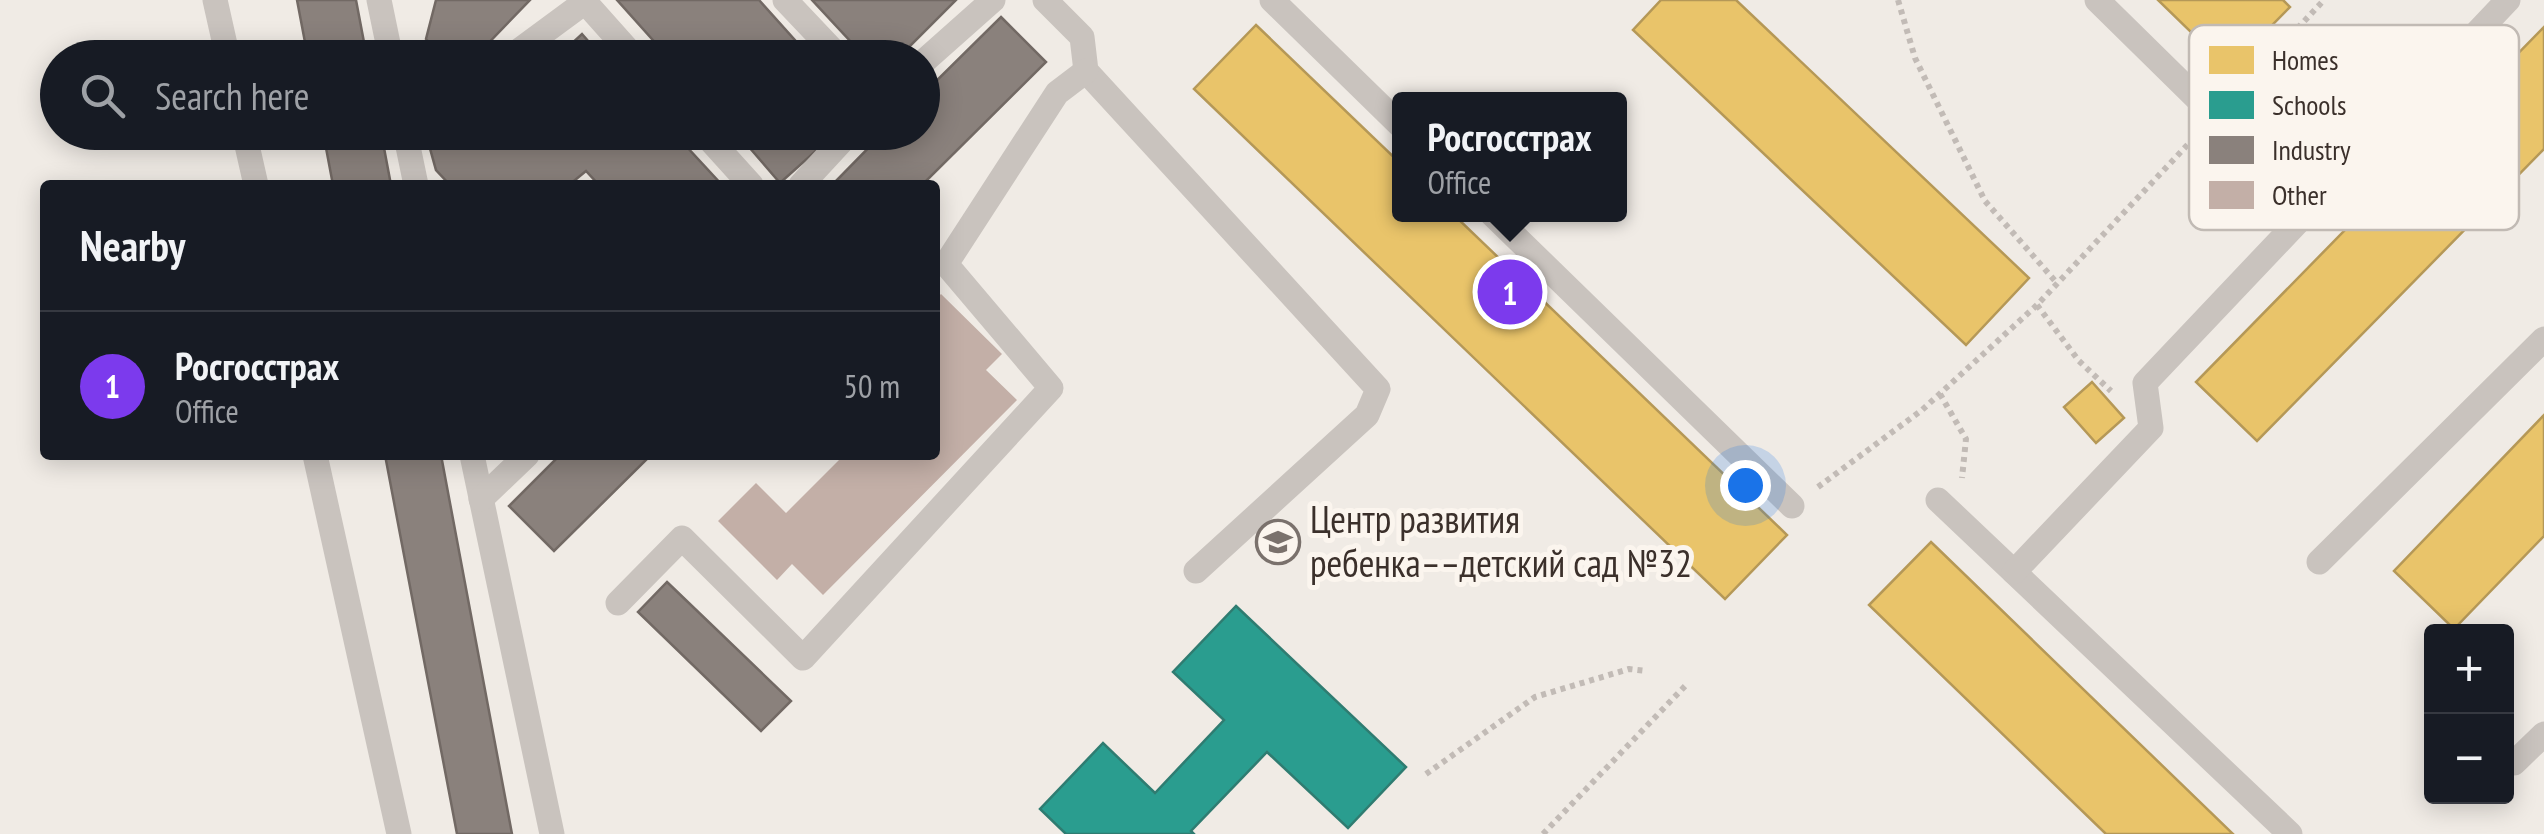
<!DOCTYPE html>
<html lang="en">
<head>
<meta charset="utf-8">
<style>
  body { margin:0; font-family:"PT Sans Narrow",sans-serif; background:#242831; color:#f1f3f6 }
  .controls { position:absolute; right:30px; bottom:30px; display:grid; overflow:hidden; border-radius:10px; box-shadow:0 5px 25px #0003 }
  .controls button { width:90px; height:90px; display:grid; place-items:center; padding:0; border:0; border-bottom:2px solid #363941; background:#171b24; color:#f1f3f6; font:50px sans-serif }
  .you { position:absolute; left:1745px; top:485px; width:35px; height:35px; margin:-25px; border:8px solid #fff; border-radius:50%; background:#1a73e8; box-shadow:0 0 0 15px #1a73e833 }
  .badge { display:grid; place-items:center; width:65px; height:65px; border-radius:50%; background:#7c3aed; color:#fff; font-size:32px; font-weight:700 }
  .pin { position:absolute; translate:-50% -50%; border:5px solid #fff; box-shadow:0 2px 10px #0006 }
  .popup { position:absolute; left:1392px; top:92px; width:235px; height:130px; box-sizing:border-box; display:grid; place-content:center; border-radius:10px; background:#171b24; filter:drop-shadow(0 2px 8px #0005); font-size:32px; white-space:nowrap; color:#9ea1a6 }
  .popup b { font-size:38px; color:#f1f3f6 }
  .popup::after { content:''; position:absolute; left:50%; top:100%; margin-left:-20px; border:20px solid transparent; border-top-color:#171b24 }
  .list { margin:0; padding:0; list-style:none }
  h2 { display:flex; justify-content:space-between; align-items:center; height:130px; margin:0; padding:0 40px; font-size:42px }
  h2 small { font-size:32px; font-weight:400; color:#9ea1a6 }
  .list li { display:grid; grid-template-columns:65px 1fr auto; gap:30px; align-items:center; box-sizing:border-box; height:150px; padding:0 40px; border-top:2px solid #363941 }
  .list b { display:block; font-size:38px; white-space:nowrap }
  .list p { margin:0; font-size:32px; white-space:nowrap; color:#9ea1a6 }
  .list em { font-size:32px; font-style:normal; color:#9ea1a6 }
  .icon { flex:none; width:55px; height:55px; fill:none; stroke:currentColor; stroke-width:2; stroke-linecap:round; stroke-linejoin:round }
  .map { position:relative; flex:none; width:2544px; height:834px; overflow:hidden }
  .search { position:absolute; background:#171b24; box-shadow:0 5px 25px #0003; left:40px; top:40px; width:900px; height:110px; display:flex; align-items:center; gap:25px; box-sizing:border-box; padding:0 35px; border-radius:55px; color:#9ea1a6; font-size:38px }
  .panel { position:absolute; background:#171b24; box-shadow:0 5px 25px #0003; left:40px; top:180px; width:900px; height:280px; border-radius:10px }
  .map>svg:first-child { display:block }
  .homes { fill:#e9c46a; stroke:#b59857; stroke-width:2.5 }
  .schools { fill:#2a9d8f; stroke:#2f7c71; stroke-width:2.5 }
  .industry { fill:#8a817c; stroke:#726964; stroke-width:2.5 }
  .building { fill:#c3afa7 }
  .lines { fill:none; stroke-linecap:round; stroke-linejoin:round }
  .path { stroke:#c2bbb6; stroke-width:6; stroke-dasharray:5 5; stroke-linecap:butt }
  .service { stroke:#c9c3be; stroke-width:25 }
  .labels { text-anchor:middle; stroke-width:10; stroke-linejoin:round; paint-order:stroke }
  .poi-label { font-size:38px; fill:#3b302b; stroke:#fbf5ee; text-anchor:start }
  .key { fill:#fbf5ee; stroke:#c1bab4; stroke-width:2.5 }
  .key-label { font-size:28px; fill:#3b302b }
</style>
</head>
<body>
<div class="map">
<svg width="2544" height="834" viewBox="0 0 2544 834">
  <rect width="100%" height="100%" fill="#f0ebe5"/>
  <!-- homes -->
  <g class="homes">
    <polygon points="1661,0 1736,0 2029,278 1966,345 1633,30"/>
    <polygon points="2158,0 2283,0 2290,7 2229,69"/>
    <polygon points="1256,25 1400,163 1400,214 1453,214 1787,535 1725,599 1194,89"/>
    <polygon points="2544,27 2544,149 2257,441 2196,382"/>
    <polygon points="2092,382 2124,418 2096,443 2064,407"/>
    <polygon points="2544,415 2544,536 2454,629 2394,571"/>
    <polygon points="1931,542 2233,834 2106,834 1869,605"/>
  </g>
  <!-- schools -->
  <polygon class="schools" points="1236,606 1406,767 1348,828 1267,752 1191,831 1194,834 1066,834 1040,809 1103,743 1155,793 1224,720 1173,672"/>
  <!-- industry -->
  <g class="industry">
    <polygon points="297,0 356,0 367,58 308,58"/>
    <polygon points="436,0 530,0 474,58 443,58 426,39"/>
    <polygon points="617,0 759,0 811,58 669,58"/>
    <polygon points="812,0 956,0 898,58 866,58"/>
    <polygon points="1001,17 1046,62 922,185 832,185 884,132 922,132 922,95"/>
    <polygon points="582,34 603,58 556,58"/>
    <polygon points="323,132 381,132 391,185 333,185"/>
    <polygon points="428,132 673,132 722,185 599,185 586,171 569,185 450,185 436,170 426,134"/>
    <polygon points="736,132 837,132 780,183"/>
    <polygon points="385,455 441,455 512,834 457,834"/>
    <polygon points="560,455 651,455 554,551 509,506"/>
    <polygon points="667,582 791,701 761,731 638,612"/>
  </g>
  <!-- building -->
  <polygon class="building" points="941,294 1002,354 986,370 1017,400 823,595 792,564 777,580 718,521 756,483 786,513 844,455 935,455 935,300"/>
  <g class="lines">
    <!-- path -->
    <g class="path">
      <polyline points="1898,0 1915,58 1985,201 2057,283"/>
      <polyline points="2236,94 2324,0"/>
      <polyline points="2037,305 2079,361 2111,391"/>
      <polyline points="1940,394 1966,439 1962,478"/>
      <polyline points="1818,487 1922,410 2037,305 2193,139"/>
      <polyline points="1426,774 1535,697 1629,669 1647,671"/>
      <polyline points="1543,834 1687,684"/>
    </g>
    <!-- service -->
    <g class="service">
      <polyline points="215,0 228,58"/>
      <polyline points="379,0 391,58"/>
      <polyline points="785,0 840,58"/>
      <polyline points="1045,0 1082,37 1086,71 1378,389 1367,415 1196,571"/>
      <polyline points="1272,0 1400,125"/>
      <polyline points="2097,0 2215,116"/>
      <polyline points="509,58 585,2 635,58"/>
      <polyline points="922,63 993,0"/>
      <polyline points="244,132 256,185"/>
      <polyline points="405,132 416,185"/>
      <polyline points="703,132 751,185"/>
      <polyline points="801,185 850,132"/>
      <polyline points="1492,214 1792,506"/>
      <polyline points="315,455 399,834"/>
      <polyline points="472,455 552,834"/>
      <polyline points="481,499 527,455"/>
      <polyline points="1938,500 2290,834"/>
      <polyline points="2319,562 2544,339"/>
      <polyline points="2014,572 2151,428 2145,383 2508,0"/>
      <polyline points="618,603 682,538 803,658 1051,388 946,264 1057,93 1086,71"/>
      <polyline points="2514,763 2544,734"/>
    </g>
  </g>
  <!-- icons -->
  <defs>
    <symbol id="school-ring" viewBox="-11 -11 22 22"><circle r="9.5" fill="#fbf5ee" stroke="#7a716c" stroke-width="1.5"/><path d="M0-5L7-2L0 1L-7-2ZM-4 1L0 2.5L4 1V4Q0 6-4 4Z" fill="#7a716c"/></symbol>
  </defs>
  <g fill-rule="evenodd">
    <use href="#school-ring" x="1253" y="517" width="50" height="50"/>
  </g>
  <g class="labels">
    <!-- poi labels -->
    <g class="poi-label">
      <text x="1310" y="533">Центр развития<tspan x="1310" dy="44">ребенка––детский сад №32</tspan></text>
    </g>
  </g>
  <!-- legend -->
  <rect x="2189" y="25" width="330" height="205" rx="15" class="key"/>
  <rect x="2209" y="46" width="45" height="28" fill="#e9c46a"/>
  <rect x="2209" y="91" width="45" height="28" fill="#2a9d8f"/>
  <rect x="2209" y="136" width="45" height="28" fill="#8a817c"/>
  <rect x="2209" y="181" width="45" height="28" fill="#c3afa7"/>
  <g class="key-label">
    <text x="2272" y="70">Homes</text>
    <text x="2272" y="115">Schools</text>
    <text x="2272" y="160">Industry</text>
    <text x="2272" y="205">Other</text>
  </g>
</svg>
<div class="controls">
<button>+</button>
<button>−</button>
</div>
<div class="you"></div>
<div class="pin badge" style="left:1510px;top:292px">1</div>
<div class="popup"><b>Росгосстрах</b>Office</div>
<div class="search"><svg class="icon" aria-label="search" viewBox="0 0 24 24"><circle cx="10" cy="10" r="6"/><path d="M15 15l6 6"/></svg>Search here</div>
<section class="panel">
<h2>Nearby<small></small></h2>
<ul class="list">
<li><span class="badge">1</span><div><b>Росгосстрах</b><p>Office</p></div><em>50 m</em></li>
</ul>
</section>
</div>
</body>
</html>
